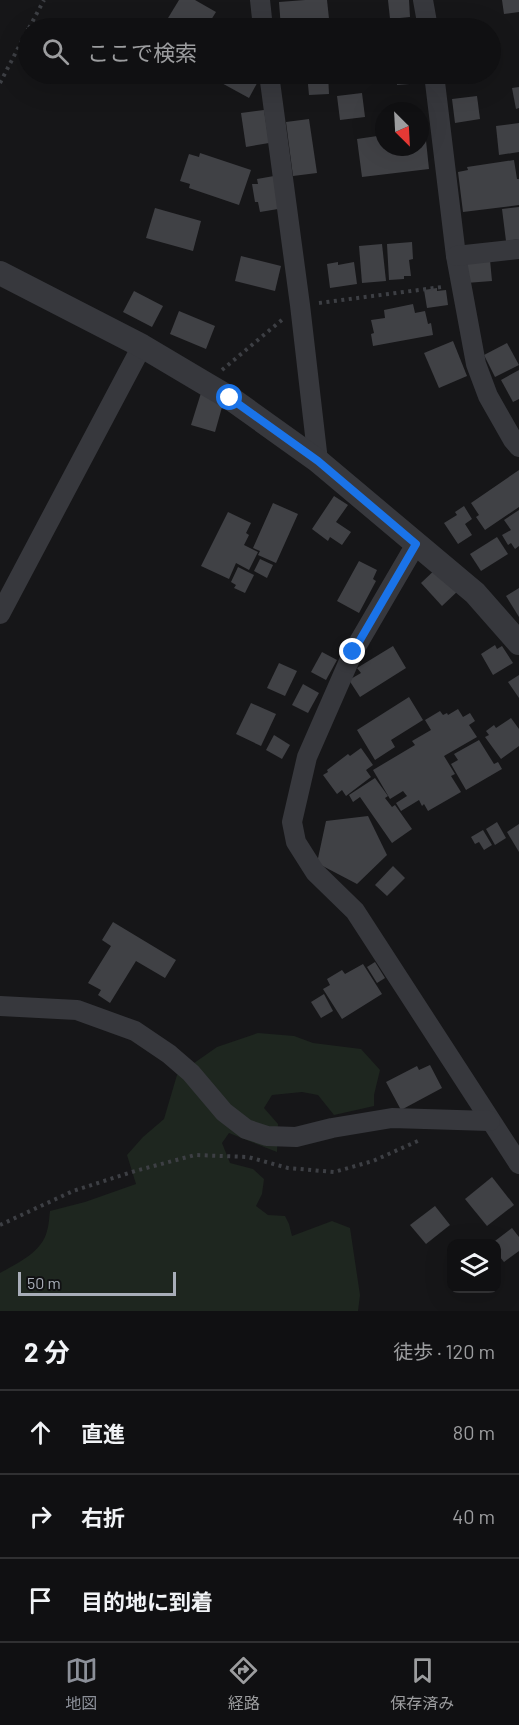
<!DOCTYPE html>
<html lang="ja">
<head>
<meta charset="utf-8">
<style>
  body { margin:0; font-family:Barlow,"Noto Sans JP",sans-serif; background:#19191b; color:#f1f3f6 }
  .controls { position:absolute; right:18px; bottom:18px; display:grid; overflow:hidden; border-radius:12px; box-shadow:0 6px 24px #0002 }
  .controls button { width:54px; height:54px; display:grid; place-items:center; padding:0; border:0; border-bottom:2px solid #303032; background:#101012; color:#f1f3f6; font:30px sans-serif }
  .compass { position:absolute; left:375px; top:102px; width:54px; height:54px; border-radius:50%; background:#101012; box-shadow:0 6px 24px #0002; rotate:156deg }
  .scale { position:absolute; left:18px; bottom:15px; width:158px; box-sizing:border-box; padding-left:6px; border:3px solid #a8adb8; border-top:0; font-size:16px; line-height:21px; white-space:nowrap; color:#a8adb8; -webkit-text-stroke:4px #111113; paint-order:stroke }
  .stop { position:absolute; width:18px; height:18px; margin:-14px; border:4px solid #1a73e8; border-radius:50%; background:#fff }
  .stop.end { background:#1a73e8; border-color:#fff; box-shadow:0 2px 6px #0008 }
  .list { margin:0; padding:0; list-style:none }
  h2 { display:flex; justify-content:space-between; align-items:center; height:78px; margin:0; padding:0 24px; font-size:26px }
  h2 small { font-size:20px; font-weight:400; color:#9c9d9f }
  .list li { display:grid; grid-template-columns:39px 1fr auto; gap:18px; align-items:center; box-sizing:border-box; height:84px; padding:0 24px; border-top:2px solid #303032 }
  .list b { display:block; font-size:22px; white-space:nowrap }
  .list em { font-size:20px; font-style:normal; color:#9c9d9f }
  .icon { flex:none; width:33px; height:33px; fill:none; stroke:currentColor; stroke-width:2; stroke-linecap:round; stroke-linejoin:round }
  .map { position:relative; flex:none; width:519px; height:1311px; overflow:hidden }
  .search { position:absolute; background:#101012; box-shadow:0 6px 24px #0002; left:18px; right:18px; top:18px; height:66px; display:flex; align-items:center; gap:15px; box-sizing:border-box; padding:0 21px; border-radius:33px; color:#9c9d9f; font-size:22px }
  .sheet { height:330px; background:#101012 }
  nav { display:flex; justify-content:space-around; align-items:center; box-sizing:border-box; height:84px; border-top:2px solid #303032; background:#101012; font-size:16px; color:#9c9d9f }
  nav a { display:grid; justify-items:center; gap:3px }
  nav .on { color:#8c9099 }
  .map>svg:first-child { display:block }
  .green { fill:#1e261f }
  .building { fill:#404145 }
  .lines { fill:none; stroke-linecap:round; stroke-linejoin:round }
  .path { stroke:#3d3f44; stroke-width:4; stroke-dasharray:3 4.5; stroke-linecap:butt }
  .minor { stroke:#37383d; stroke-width:20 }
  .tertiary { stroke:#37383d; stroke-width:24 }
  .route { stroke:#1a73e8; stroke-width:8 }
</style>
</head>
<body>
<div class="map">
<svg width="519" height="1311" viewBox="0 0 519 1311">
  <rect width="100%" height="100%" fill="#161618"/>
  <!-- green -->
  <path class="green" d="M258,1033L294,1036L313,1043L361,1049L380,1070L374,1095V1106L334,1115L318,1095L302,1092L272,1095L264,1108L278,1124L277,1152L229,1133L222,1143L230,1163L253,1169L264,1179L262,1194L256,1206L268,1215L285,1216L289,1224L292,1236L332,1221L350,1228L360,1295L358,1311H0V1273C18,1263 42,1252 47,1231C49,1225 49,1218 50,1211L85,1202L136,1184L127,1155L143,1137L164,1119L177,1075L217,1047Z"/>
  <!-- building -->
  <g class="building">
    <polygon points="179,0 195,0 216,12 206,28 174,28 165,23"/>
    <polygon points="305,0 327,0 330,28 281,28 279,2"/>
    <polygon points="388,0 409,0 410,17 390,19"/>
    <polygon points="502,0 519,0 519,12 504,14"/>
    <polygon points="208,74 262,74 249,98 207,75"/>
    <polygon points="307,74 328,74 329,94 309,95"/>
    <polygon points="396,74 422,74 422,83 397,85"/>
    <polygon points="519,87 519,108 516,109 512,88"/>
    <polygon points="362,93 365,117 340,120 337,96"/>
    <polygon points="477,96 480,119 455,123 452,99"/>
    <polygon points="264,110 269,143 246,147 241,113"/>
    <polygon points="309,119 317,173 293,176 286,122"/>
    <polygon points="519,123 519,152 499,155 496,126"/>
    <polygon points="420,131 425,131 429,169 362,177 357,139 384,135 384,147 420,147"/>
    <polygon points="200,153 251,170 239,205 189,188 190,184 180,181 189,154 199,157"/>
    <polygon points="514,160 517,179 519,179 519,205 463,212 458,172 468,170 467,167"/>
    <polygon points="274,176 278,209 260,212 258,202 255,202 252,184 258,184 257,179"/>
    <polygon points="519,207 519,239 506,241 502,209"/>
    <polygon points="155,208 201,221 193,251 146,238"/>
    <polygon points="412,242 413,259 409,260 411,276 404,276 404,279 389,280 387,244"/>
    <polygon points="382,244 386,281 362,283 359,246"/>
    <polygon points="241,256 281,266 275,291 235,281"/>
    <polygon points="490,260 492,281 466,283 464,262"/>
    <polygon points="338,262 338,265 354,262 357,284 330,288 327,264"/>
    <polygon points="437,288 437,291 446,290 448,305 427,308 424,290"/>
    <polygon points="134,291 163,306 152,327 123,312"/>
    <polygon points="413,304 415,313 425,311 428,324 431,323 433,335 373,346 371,334 374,333 371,320 385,318 384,310"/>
    <polygon points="179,311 215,326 206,349 170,334"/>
    <polygon points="453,341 467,376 439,388 424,353"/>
    <polygon points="507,343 519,365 495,377 484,355"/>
    <polygon points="519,370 519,399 513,402 501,380"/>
    <polygon points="201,393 224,400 215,432 191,425"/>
    <polygon points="519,470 519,507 485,530 476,517 479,515 471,503"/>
    <polygon points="334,496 348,505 336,522 351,532 342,545 330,537 328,541 312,529"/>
    <polygon points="273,503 298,514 276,563 258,555 260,551 253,548"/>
    <polygon points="464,506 472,519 465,524 472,535 458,544 444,523 457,515 455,512"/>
    <polygon points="519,510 519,546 515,549 511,543 508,545 502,535 511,530 504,520"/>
    <polygon points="228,512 251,523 246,533 249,535 244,545 258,552 249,570 236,563 229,579 201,566"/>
    <polygon points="497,537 508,554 481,571 470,554"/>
    <polygon points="260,559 273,565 267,578 254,571"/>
    <polygon points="359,561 377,570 373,579 376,581 359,613 337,601"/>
    <polygon points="439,566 460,589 442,606 421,583"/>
    <polygon points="238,567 254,575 245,593 234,588 236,585 231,582"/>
    <polygon points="519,588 519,617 506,596"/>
    <polygon points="495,645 497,649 502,646 513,663 493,675 481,654"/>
    <polygon points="393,646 406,668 360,697 349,680 361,673 357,668"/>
    <polygon points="322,652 337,660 326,680 311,672"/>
    <polygon points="279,663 297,671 285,696 267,688"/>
    <polygon points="519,675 519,698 508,682"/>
    <polygon points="303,684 319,693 308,713 292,705"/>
    <polygon points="409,697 423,720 391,740 395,747 375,760 357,730"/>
    <polygon points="251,703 276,714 261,746 236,734"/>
    <polygon points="458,709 463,717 470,713 475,721 469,725 477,737 444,756 455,774 451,776 461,792 428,811 424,804 422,806 419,800 401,811 396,803 407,796 403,791 390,799 373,770 415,745 412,741 431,730 425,720 440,711 443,715 447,713 448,715"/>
    <polygon points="511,718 519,729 519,746 501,759 485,737 489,735 486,731 494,725 496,728"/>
    <polygon points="274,735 290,745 282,759 266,750"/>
    <polygon points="479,740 494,764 498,762 502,769 466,790 451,764 458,760 454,754"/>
    <polygon points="361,748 373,765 366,770 371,777 346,796 342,790 337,794 323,775 328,772 327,770 348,754 350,756"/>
    <polygon points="375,778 388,796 385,798 392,807 395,805 412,829 392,843 360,797 353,802 349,795"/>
    <polygon points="368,816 387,855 357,884 317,863 326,821"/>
    <polygon points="497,822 506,838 495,845 486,829"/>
    <polygon points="519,824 519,852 507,832"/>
    <polygon points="483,830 492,845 484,850 479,842 475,844 471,837"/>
    <polygon points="393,866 405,878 387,896 375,885"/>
    <polygon points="113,922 176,960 165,978 136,961 110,1003 98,995 101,990 88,983 111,946 102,940"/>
    <polygon points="375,962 385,978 377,983 367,967"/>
    <polygon points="363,964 382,994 342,1019 323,989 330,985 327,979 342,970 345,974"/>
    <polygon points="324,994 333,1011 321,1018 311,1002"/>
    <polygon points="430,1065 442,1088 401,1110 386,1082 417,1066 419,1070"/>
    <polygon points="492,1177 514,1205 487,1226 465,1199"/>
    <polygon points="435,1206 450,1225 426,1244 410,1225"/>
    <polygon points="512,1228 519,1237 519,1251 504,1262 496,1252 496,1244 491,1244"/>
  </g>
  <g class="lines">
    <!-- path -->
    <g class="path">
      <polyline points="29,28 44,0"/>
      <polyline points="0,83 28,29"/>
      <polyline points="319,303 442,287"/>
      <polyline points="222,370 283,319"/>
      <polyline points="0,1225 73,1191 135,1171 195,1155 248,1157 288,1168 334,1172 373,1161 420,1140"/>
    </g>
    <!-- minor -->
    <g class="minor">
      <polyline points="260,0 263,28"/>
      <polyline points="423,0 428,28"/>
      <polyline points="269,74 300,305 318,461"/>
      <polyline points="434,74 456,256 476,364 488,396 513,440 519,447"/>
      <polyline points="456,256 519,249"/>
      <polyline points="416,544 353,652 307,757 292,822 296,842 315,872 355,911 519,1164"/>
      <polyline points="0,614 142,346"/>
      <polyline points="0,1006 77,1010 135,1031 169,1054 191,1073 224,1112 246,1129 267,1136 296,1137 332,1128 392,1118 490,1121"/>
    </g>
    <!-- tertiary -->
    <polyline class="tertiary" points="0,273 142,346 206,384 230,398 318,461 475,593 519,643"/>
  </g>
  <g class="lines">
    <!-- route -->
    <polyline class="route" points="230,398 318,461 416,544 353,652"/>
  </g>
</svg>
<div class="controls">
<button><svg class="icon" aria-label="layers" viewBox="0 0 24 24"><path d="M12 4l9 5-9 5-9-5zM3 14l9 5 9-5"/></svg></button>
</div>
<svg class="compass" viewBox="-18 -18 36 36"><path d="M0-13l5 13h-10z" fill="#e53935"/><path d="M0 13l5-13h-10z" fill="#9c9d9f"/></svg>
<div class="scale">50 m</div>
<div class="stop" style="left:230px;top:398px"></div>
<div class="stop end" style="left:353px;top:652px"></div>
<div class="search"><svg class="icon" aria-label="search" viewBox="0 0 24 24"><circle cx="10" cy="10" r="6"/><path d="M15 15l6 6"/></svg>ここで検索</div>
</div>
<section class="sheet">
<h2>2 分<small>徒歩 · 120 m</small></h2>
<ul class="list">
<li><svg class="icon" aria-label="ahead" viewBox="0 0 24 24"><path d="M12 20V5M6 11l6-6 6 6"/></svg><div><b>直進</b></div><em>80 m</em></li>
<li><svg class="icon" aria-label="right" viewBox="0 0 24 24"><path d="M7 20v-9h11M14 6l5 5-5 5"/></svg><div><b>右折</b></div><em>40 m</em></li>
<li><svg class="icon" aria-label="arrive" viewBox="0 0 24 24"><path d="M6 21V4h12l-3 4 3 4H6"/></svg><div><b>目的地に到着</b></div></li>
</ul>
</section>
<nav>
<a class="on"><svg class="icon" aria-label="map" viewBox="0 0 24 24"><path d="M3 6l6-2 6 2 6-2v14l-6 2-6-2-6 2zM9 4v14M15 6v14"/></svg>地図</a>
<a><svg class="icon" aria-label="directions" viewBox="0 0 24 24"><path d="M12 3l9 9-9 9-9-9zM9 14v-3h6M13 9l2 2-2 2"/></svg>経路</a>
<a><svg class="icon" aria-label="saved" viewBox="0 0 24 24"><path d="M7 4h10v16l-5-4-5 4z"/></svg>保存済み</a>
</nav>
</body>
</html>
